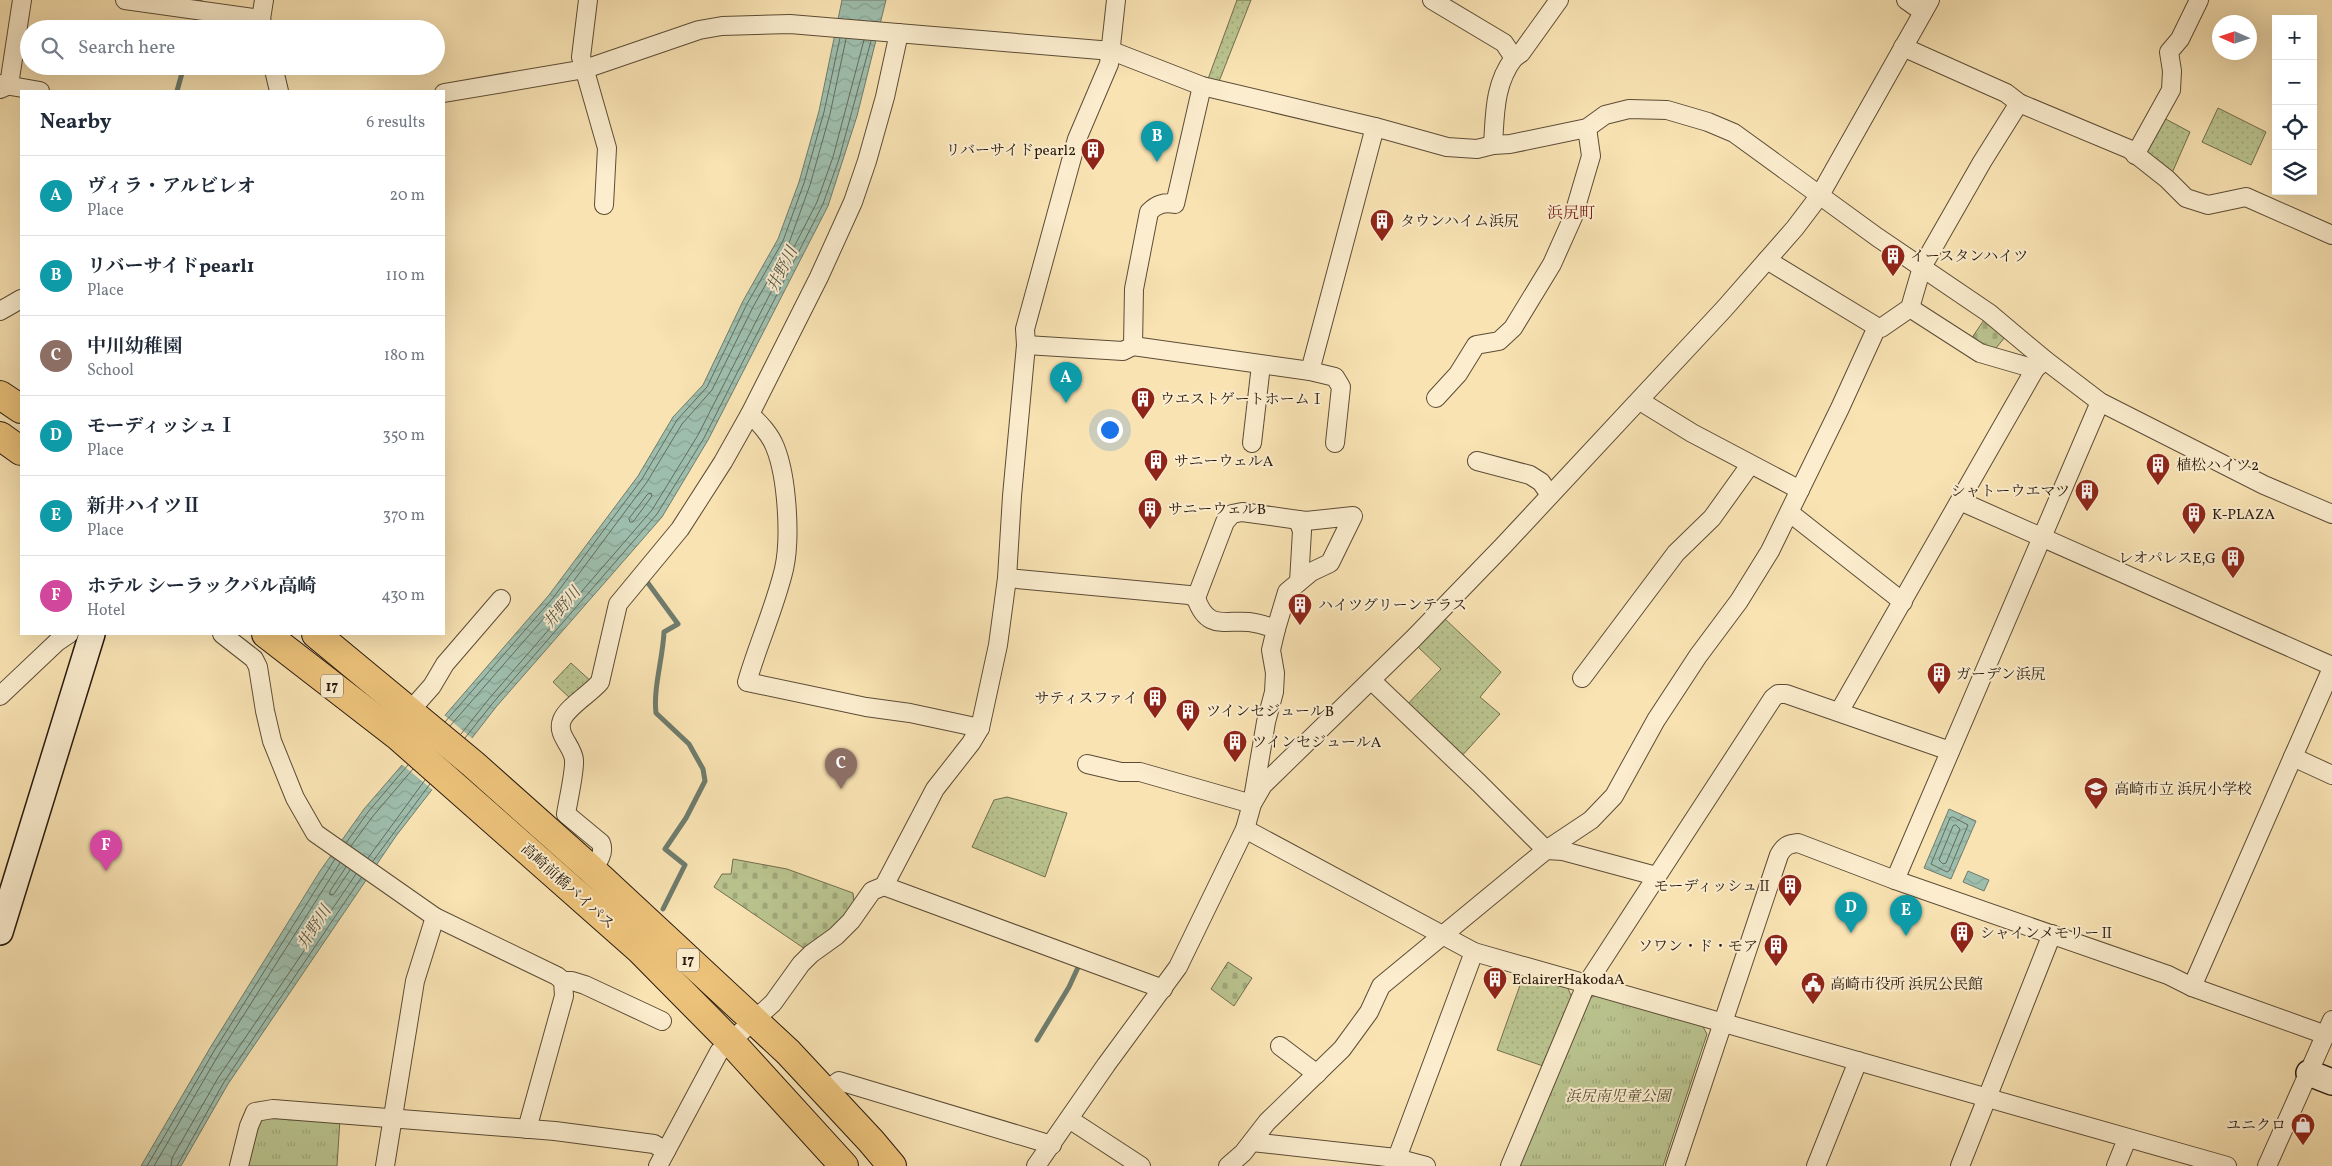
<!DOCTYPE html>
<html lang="en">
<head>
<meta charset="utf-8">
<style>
  body { margin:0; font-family:Vollkorn,"Noto Serif JP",serif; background:#f2f2f3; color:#1f2937 }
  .controls { position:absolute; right:15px; top:15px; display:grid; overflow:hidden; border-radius:0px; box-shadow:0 5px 20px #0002 }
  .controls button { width:45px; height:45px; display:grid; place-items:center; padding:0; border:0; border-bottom:1px solid #e0e1e3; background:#fff; color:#1f2937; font:25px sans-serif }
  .compass { position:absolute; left:2212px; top:15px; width:45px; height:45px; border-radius:50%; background:#fff; box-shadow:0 5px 20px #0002; rotate:273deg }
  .you { position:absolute; left:1109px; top:429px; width:18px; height:18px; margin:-12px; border:4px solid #fff; border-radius:50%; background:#1a73e8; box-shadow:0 0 0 8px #1a73e833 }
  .badge { display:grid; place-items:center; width:32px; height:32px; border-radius:50%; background:#ea580c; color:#fff; font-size:16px; font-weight:700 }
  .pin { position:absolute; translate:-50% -41px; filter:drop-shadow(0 1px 2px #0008) }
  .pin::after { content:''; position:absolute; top:26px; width:18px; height:15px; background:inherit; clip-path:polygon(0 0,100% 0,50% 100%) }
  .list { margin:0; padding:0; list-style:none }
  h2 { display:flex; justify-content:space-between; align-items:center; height:65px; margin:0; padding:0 20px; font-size:21px }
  h2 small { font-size:16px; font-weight:400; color:#747a83 }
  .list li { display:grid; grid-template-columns:32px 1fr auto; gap:15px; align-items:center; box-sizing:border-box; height:80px; padding:0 20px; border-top:1px solid #e0e1e3 }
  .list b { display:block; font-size:19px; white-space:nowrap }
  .list p { margin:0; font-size:16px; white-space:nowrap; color:#747a83 }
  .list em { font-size:16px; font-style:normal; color:#747a83 }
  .icon { flex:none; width:28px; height:28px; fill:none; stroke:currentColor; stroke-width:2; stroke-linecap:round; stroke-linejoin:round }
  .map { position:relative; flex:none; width:2332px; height:1166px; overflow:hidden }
  .search { position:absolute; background:#fff; box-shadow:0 5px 20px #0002; left:20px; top:20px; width:425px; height:55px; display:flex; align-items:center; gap:12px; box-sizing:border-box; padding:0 18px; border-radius:28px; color:#747a83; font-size:19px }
  .panel { position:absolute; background:#fff; box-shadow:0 5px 20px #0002; left:20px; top:90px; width:425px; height:545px; border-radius:0px }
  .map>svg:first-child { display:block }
  .grass { fill:url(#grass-dots); stroke:#716e4e }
  .cemetery { fill:url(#cemetery-stones); stroke:#716e4e }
  .park { fill:url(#park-tufts); stroke:#716e4e }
  .water { fill:url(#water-waves); stroke:#6f7c6d }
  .pier { fill:#f9e3b3 }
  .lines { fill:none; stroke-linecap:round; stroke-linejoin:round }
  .shore { stroke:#636c5d; stroke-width:1 }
  .stream { stroke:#6f7c6d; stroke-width:5 }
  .street-casing { stroke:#5c4c36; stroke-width:20 }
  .secondary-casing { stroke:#28190d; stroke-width:28 }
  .highway-casing { stroke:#28190d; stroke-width:30 }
  .street { stroke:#fbedce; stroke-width:18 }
  .secondary { stroke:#fbedce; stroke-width:25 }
  .highway { stroke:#ecc27a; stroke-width:28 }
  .labels { text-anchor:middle; stroke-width:4; stroke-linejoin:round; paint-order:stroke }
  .shield { fill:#fbedce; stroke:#675947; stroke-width:1 }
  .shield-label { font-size:14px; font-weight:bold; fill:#28190d }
  .poi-label { font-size:15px; fill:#28190d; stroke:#fbedce; text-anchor:start }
  .street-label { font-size:15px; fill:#28190d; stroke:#fbedce }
  .park-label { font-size:15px; font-style:italic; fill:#544c34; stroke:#fbedce }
  .neighbourhood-label { font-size:16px; fill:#7a1f14; stroke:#fbedce }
  .water-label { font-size:16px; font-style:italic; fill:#515345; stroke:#fbedce }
</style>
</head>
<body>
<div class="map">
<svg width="2332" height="1166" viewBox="0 0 2332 1166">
  <defs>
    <pattern id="grass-dots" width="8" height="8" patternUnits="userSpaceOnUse" patternTransform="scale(1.25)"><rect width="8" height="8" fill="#bac48f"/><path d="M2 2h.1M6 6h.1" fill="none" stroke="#a0a87a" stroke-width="1.8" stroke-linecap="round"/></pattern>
    <pattern id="cemetery-stones" width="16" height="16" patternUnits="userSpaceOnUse" patternTransform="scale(1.25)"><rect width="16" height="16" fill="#bac48f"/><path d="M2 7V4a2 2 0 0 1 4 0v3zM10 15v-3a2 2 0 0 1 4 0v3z" fill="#a0a87a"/></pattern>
    <pattern id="park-tufts" width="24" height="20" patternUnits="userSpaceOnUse" patternTransform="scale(1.25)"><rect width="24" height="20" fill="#bac48f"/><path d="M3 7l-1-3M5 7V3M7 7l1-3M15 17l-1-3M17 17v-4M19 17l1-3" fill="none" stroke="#a0a87a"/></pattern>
    <pattern id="water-waves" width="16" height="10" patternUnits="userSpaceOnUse" patternTransform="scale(1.25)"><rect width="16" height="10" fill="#9ebead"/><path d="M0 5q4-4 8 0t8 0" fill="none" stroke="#88a394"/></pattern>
  </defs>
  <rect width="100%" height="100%" fill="#f9e3b3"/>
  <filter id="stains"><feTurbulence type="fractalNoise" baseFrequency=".004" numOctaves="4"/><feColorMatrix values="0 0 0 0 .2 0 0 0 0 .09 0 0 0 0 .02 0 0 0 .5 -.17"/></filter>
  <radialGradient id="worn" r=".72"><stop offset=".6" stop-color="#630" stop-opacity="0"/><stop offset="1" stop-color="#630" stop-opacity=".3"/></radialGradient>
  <!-- grass -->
  <g class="grass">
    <polygon points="1237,0 1251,0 1218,84 1208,79"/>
    <polygon points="2218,108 2266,132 2251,165 2202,142"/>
    <polygon points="2160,116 2190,132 2172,173 2143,150"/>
    <polygon points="1444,618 1501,672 1480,697 1500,714 1459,759 1404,708 1441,669 1417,646"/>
    <polygon points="571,663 594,684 573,701 553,682"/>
    <polygon points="1007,797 1067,813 1045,877 972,847 994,800"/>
    <polygon points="1524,974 1567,986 1572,998 1543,1066 1497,1050"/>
  </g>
  <!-- cemetery -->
  <g class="cemetery">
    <polygon points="1984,320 2005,337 1992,353 1969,342"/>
    <polygon points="733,859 787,869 853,893 855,909 808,951 714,887 722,874 731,874"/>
    <polygon points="1228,962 1252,978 1234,1006 1211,989"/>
  </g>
  <!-- park -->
  <g class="park">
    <polygon points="1596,995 1702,1025 1707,1034 1663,1166 1518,1166 1587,1000"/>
    <polygon points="260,1117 340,1119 337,1166 247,1166"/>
  </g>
  <!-- water -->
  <g class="water">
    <polygon points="842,0 886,0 857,116 828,206 708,440 662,517 496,707 396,836 228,1084 181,1166 141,1166 210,1048 320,871 364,809 549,595 638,476 673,417 703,385 743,301 778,239 799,182 819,111"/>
    <polygon points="1949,809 1976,821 1951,879 1924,868"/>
    <polygon points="1968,871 1989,880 1984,891 1963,882"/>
  </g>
  <!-- pier -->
  <polygon class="pier" points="443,714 474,740 434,791 400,763"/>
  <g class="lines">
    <!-- shore -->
    <g class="shore">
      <polygon points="648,494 651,493 652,496 633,522 630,522 629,519"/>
      <polyline points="445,722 553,598 642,479 677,420 707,387 747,304 783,241 804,183 824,112 840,38"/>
      <polyline points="450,726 558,602 647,482 682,424 712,390 753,307 789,243 810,185 830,114 846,39"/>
      <polyline points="461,734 488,700 652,510 698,435 817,202 833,157 864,40"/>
      <polyline points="465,738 492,704 657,514 704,438 823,204 839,159 871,41"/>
      <polygon points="1953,817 1968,825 1949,871 1947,872 1931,864 1950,818"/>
      <polygon points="1956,825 1960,829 1946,863 1943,864 1939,860 1953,826"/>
      <polyline points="346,843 368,812 408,765"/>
      <polyline points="351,846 373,816 413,769"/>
      <polyline points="368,858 425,780"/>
      <polyline points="373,861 430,784"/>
      <polyline points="346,867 330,891 330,895 334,894 350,870"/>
      <polyline points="147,1166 214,1051 335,859"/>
      <polyline points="154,1166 219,1054 340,863"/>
      <polyline points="171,1166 172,1158 218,1078 356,874"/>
      <polyline points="177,1166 224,1082 361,878"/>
    </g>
    <!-- stream -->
    <g class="stream">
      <polyline points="194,29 200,0"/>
      <polyline points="177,91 184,66"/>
      <path d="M645,579L678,624L664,632C663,658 653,688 656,713L689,744L703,769L705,781L686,818L665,849L685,865L663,909"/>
      <polyline points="1037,1040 1069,987 1080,963"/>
    </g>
    <defs>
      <g id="street">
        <polyline points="125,0 261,19"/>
        <polyline points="588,0 581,57 607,148 604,205"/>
        <path d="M1432,0L1504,43L1514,58C1494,84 1495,114 1493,145"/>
        <polyline points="1906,0 1923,12"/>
        <polyline points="264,29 261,19 264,0"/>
        <polyline points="1903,47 2006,93 2019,103 2129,149 2167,179 2186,198 2208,205 2246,197 2332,235"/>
        <polyline points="1514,58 1521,53 1559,0"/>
        <polyline points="273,66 279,91"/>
        <polyline points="0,84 40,91"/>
        <polyline points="0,89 9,85 22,0"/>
        <polyline points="444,93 585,69 699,30 722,26 790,24 1112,51 1202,86 1375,127 1447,147 1477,149 1493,145 1510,144 1587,128 1605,115 1629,109 1667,110 1708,122 1734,133 1877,237 1989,313 2045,360 2100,402 2264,485 2332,514"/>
        <polyline points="2135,155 2171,90 2172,71 2169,52 2180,39 2199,0"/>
        <polyline points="1767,260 1877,327"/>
        <polyline points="1910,308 1980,353 2035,369"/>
        <polyline points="0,311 21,299"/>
        <path d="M1026,345L1123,351L1133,346L1134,289L1149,212C1157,204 1164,202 1175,204L1202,86"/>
        <polyline points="1133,346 1310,371 1375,127"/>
        <polyline points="1310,371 1335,377 1341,387 1335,443"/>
        <polyline points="1436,398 1458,374 1476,345 1499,341 1513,328 1552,264 1573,217 1591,156 1587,128"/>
        <polyline points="1640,401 1692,433 1800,490"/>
        <path d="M750,414C760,424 770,434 775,447C787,476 791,538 784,569C775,607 758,644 747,682L866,707L910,713L980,728"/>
        <polyline points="1252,443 1261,365"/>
        <polyline points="1477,461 1530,475 1541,482 1550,495"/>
        <polyline points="1960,501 2332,666"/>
        <polyline points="1790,513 1903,602"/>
        <polyline points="1298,520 1302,531 1299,582"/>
        <path d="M1007,578L1189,595L1196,598C1207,630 1223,620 1249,622C1259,623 1267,626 1276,629L1271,650L1275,673L1274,692L1266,722L1252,804L1140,772H1121L1087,764"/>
        <polyline points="1196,598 1225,522 1232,514 1242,512 1306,521 1353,516 1330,563 1311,572 1287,592 1276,629"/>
        <polyline points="222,634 254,659 258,667 265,711 272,741 295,798 315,833 435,917 557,976 563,981 564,996 527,1129"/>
        <polyline points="1582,678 1676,553 1712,518 1750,465"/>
        <polyline points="1371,680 1479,783 1546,850 1563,851 1656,876"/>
        <polyline points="0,696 57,642 69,634"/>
        <polyline points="409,712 432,686 445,664 501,599"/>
        <polyline points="1839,712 2035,369 2045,360"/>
        <polyline points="2293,757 2332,775"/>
        <polyline points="1245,829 1474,952 2227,1166"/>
        <path d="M592,870C598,862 605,853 601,843L566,814C568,801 575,771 574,760C573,746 556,735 562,720C567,707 590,694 600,682L618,604L680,529L723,462L750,414L819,277L853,202L867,161L885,97L899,33"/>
        <polyline points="1895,880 2100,402"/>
        <polyline points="884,886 1163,989"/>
        <polyline points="563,981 572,981 585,985 662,1021"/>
        <polyline points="2192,987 2332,668"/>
        <polyline points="1280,1046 1317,1074"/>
        <polyline points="826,1091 839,1081 1052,1145"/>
        <polyline points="1069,1119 1141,1166"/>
        <polyline points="1252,1142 1396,1158 1426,1166"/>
        <polyline points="239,1166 249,1126 255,1112 273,1109 555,1131 654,1144 666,1151"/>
        <polyline points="385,1166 415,981 435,917"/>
        <polyline points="658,1166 719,1052 773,1003 801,964 811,954 836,936 851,921 872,891 884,886 935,789 971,743 980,728 998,645 1007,578 1012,496 1026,345 1025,329 1077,139 1109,64 1116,0"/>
        <polyline points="1036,1166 1106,1065 1178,967 1245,829 1252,804 1263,785 1413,639 1503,546 1724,309 1795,228 1820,195 1930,0"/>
        <polyline points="1228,1166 1243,1153 1267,1122 1342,1049 1369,1012 1381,986 1546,850 1591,820 1614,796 1656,720 1698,656 1739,601 1770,551 1840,408 1877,327 1881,328 1910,308 1922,267 1982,162 2019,103"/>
        <polyline points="1394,1166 1474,952"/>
        <polyline points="1510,1166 1586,985 1773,698 1778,694 1786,694 1950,751"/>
        <path d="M1675,1166L1779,855C1784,846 1788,844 1798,843L1895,880L2168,975L2192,987L2326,1035"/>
        <polyline points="1816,1166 1858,1061"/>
        <polyline points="1960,1166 2052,934"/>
        <polyline points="2116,1166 2127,1139"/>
        <polyline points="2267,1166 2332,1020"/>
      </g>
      <g id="secondary">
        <polyline points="0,932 92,634"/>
        <polyline points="2309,1073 2332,1082"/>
      </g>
      <g id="highway">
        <polyline points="0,395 21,409"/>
        <polyline points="0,436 21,451"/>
        <polyline points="266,634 399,737 639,949 730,1041 844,1166"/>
        <polyline points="316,634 473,764 592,870 788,1052 871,1141 892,1166"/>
      </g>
    </defs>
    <!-- street casing -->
    <use href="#street" class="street-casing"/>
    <!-- secondary casing -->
    <use href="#secondary" class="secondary-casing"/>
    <!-- highway casing -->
    <use href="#highway" class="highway-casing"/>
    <!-- street -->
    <use href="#street" class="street"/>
    <!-- secondary -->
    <use href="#secondary" class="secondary"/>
    <!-- highway -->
    <use href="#highway" class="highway"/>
  </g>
  <!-- icons -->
  <defs>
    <symbol id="building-pin" viewBox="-11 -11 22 30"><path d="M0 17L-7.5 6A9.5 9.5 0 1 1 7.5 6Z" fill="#8f2418" stroke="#fbedce"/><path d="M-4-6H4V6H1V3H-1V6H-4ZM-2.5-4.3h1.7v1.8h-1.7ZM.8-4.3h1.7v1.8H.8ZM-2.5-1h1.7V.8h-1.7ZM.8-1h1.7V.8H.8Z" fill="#fff"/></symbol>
    <symbol id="school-pin" viewBox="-11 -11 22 30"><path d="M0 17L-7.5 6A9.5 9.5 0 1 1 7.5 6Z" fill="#8f2418" stroke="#fbedce"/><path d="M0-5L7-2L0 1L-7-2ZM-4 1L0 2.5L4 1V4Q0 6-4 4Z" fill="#fff"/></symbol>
    <symbol id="civic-pin" viewBox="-11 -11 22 30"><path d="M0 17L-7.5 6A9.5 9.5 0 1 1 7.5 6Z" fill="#8f2418" stroke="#fbedce"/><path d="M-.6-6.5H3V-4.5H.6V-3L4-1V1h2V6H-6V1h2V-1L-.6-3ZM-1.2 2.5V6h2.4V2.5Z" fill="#fff"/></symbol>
    <symbol id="shop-pin" viewBox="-11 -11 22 30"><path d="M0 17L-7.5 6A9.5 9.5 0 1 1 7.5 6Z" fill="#8f2418" stroke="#fbedce"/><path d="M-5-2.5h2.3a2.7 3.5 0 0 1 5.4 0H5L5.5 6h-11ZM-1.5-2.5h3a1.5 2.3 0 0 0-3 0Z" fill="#fff"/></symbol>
  </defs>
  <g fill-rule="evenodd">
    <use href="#building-pin" x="1079" y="136" width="28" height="38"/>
    <use href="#building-pin" x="1368" y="207" width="28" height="38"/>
    <use href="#building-pin" x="1879" y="242" width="28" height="38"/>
    <use href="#building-pin" x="1129" y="385" width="28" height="38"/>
    <use href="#building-pin" x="1142" y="447" width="28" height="38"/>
    <use href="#building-pin" x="2144" y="451" width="28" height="38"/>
    <use href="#building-pin" x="2073" y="477" width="28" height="38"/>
    <use href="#building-pin" x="1136" y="495" width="28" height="38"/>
    <use href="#building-pin" x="2180" y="500" width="28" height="38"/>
    <use href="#building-pin" x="2219" y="544" width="28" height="38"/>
    <use href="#building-pin" x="1286" y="591" width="28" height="38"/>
    <use href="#building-pin" x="1925" y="660" width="28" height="38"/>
    <use href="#building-pin" x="1141" y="684" width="28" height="38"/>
    <use href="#building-pin" x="1174" y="697" width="28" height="38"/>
    <use href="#building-pin" x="1221" y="728" width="28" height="38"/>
    <use href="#school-pin" x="2082" y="775" width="28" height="38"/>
    <use href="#building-pin" x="1776" y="872" width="28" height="38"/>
    <use href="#building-pin" x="1948" y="919" width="28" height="38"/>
    <use href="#building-pin" x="1762" y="932" width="28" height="38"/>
    <use href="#building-pin" x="1481" y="965" width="28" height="38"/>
    <use href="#civic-pin" x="1799" y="970" width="28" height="38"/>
    <use href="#shop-pin" x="2289" y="1111" width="28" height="38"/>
  </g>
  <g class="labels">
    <!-- shield labels -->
    <g class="shield">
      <rect x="321" y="674.5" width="22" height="23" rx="4"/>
      <rect x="677" y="948.5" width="22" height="23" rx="4"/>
    </g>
    <g class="shield-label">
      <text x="332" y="691">17</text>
      <text x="688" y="965">17</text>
    </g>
    <!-- poi labels -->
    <g class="poi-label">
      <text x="1076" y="155" text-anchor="end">リバーサイドpearl2</text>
      <text x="1400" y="226">タウンハイム浜尻</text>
      <text x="1910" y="261">イースタンハイツ</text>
      <text x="1160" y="404">ウエストゲートホームⅠ</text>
      <text x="1174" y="466">サニーウェルA</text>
      <text x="2176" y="470">植松ハイツ2</text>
      <text x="2070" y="496" text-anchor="end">シャトーウエマツ</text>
      <text x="1168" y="514">サニーウェルB</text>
      <text x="2212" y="519">K-PLAZA</text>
      <text x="2216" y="563" text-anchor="end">レオパレスE,G</text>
      <text x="1318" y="610">ハイツグリーンテラス</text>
      <text x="1956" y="679">ガーデン浜尻</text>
      <text x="1138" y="703" text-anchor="end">サティスファイ</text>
      <text x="1206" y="716">ツインセジュールB</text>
      <text x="1252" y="747">ツインセジュールA</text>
      <text x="2114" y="794">高崎市立 浜尻小学校</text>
      <text x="1772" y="891" text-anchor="end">モーディッシュⅡ</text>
      <text x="1980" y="938">シャインメモリーⅡ</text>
      <text x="1758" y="951" text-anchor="end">ソワン・ド・モア</text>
      <text x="1512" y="984">EclairerHakodaA</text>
      <text x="1830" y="989">高崎市役所 浜尻公民館</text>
      <text x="2286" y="1130" text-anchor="end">ユニクロ</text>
    </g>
    <!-- street labels -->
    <g class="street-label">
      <text transform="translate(568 886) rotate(42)" y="5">高崎前橋バイパス</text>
    </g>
    <!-- park labels -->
    <g class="park-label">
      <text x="1618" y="1101">浜尻南児童公園</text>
    </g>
    <!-- neighbourhood labels -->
    <g class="neighbourhood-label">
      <text x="1571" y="218">浜尻町</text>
    </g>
    <!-- water labels -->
    <g class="water-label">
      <text transform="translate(781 269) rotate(-63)" y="6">井野川</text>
      <text transform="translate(561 607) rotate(-50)" y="6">井野川</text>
      <text transform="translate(313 927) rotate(-57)" y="6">井野川</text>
    </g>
  </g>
  <rect width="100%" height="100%" filter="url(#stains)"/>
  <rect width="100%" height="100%" fill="url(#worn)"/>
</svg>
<div class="controls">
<button>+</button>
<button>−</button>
<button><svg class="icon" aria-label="locate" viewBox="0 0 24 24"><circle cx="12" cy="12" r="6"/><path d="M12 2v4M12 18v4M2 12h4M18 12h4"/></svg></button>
<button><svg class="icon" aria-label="layers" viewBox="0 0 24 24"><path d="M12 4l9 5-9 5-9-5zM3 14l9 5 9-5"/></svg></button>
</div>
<svg class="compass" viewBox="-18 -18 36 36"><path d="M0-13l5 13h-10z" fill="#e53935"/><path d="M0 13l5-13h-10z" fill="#747a83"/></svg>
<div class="you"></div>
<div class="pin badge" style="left:1066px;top:403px;background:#0f9aa8">A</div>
<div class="pin badge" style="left:1157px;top:162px;background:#0f9aa8">B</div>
<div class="pin badge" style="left:841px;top:789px;background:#8d6e63">C</div>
<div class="pin badge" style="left:1851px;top:933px;background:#0f9aa8">D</div>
<div class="pin badge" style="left:1906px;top:936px;background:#0f9aa8">E</div>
<div class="pin badge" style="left:106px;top:871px;background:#d1479c">F</div>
<div class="search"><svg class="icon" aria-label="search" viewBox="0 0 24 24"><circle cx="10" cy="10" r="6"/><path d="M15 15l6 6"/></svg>Search here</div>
<section class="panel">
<h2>Nearby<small>6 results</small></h2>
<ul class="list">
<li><span class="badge" style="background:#0f9aa8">A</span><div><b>ヴィラ・アルビレオ</b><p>Place</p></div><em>20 m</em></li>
<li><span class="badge" style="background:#0f9aa8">B</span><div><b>リバーサイドpearl1</b><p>Place</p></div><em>110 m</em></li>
<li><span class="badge" style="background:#8d6e63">C</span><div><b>中川幼稚園</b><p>School</p></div><em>180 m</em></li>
<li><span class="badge" style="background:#0f9aa8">D</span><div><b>モーディッシュⅠ</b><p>Place</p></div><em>350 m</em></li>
<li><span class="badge" style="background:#0f9aa8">E</span><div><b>新井ハイツⅡ</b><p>Place</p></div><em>370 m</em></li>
<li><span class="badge" style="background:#d1479c">F</span><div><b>ホテル シーラックパル高崎</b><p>Hotel</p></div><em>430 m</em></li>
</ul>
</section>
</div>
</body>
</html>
